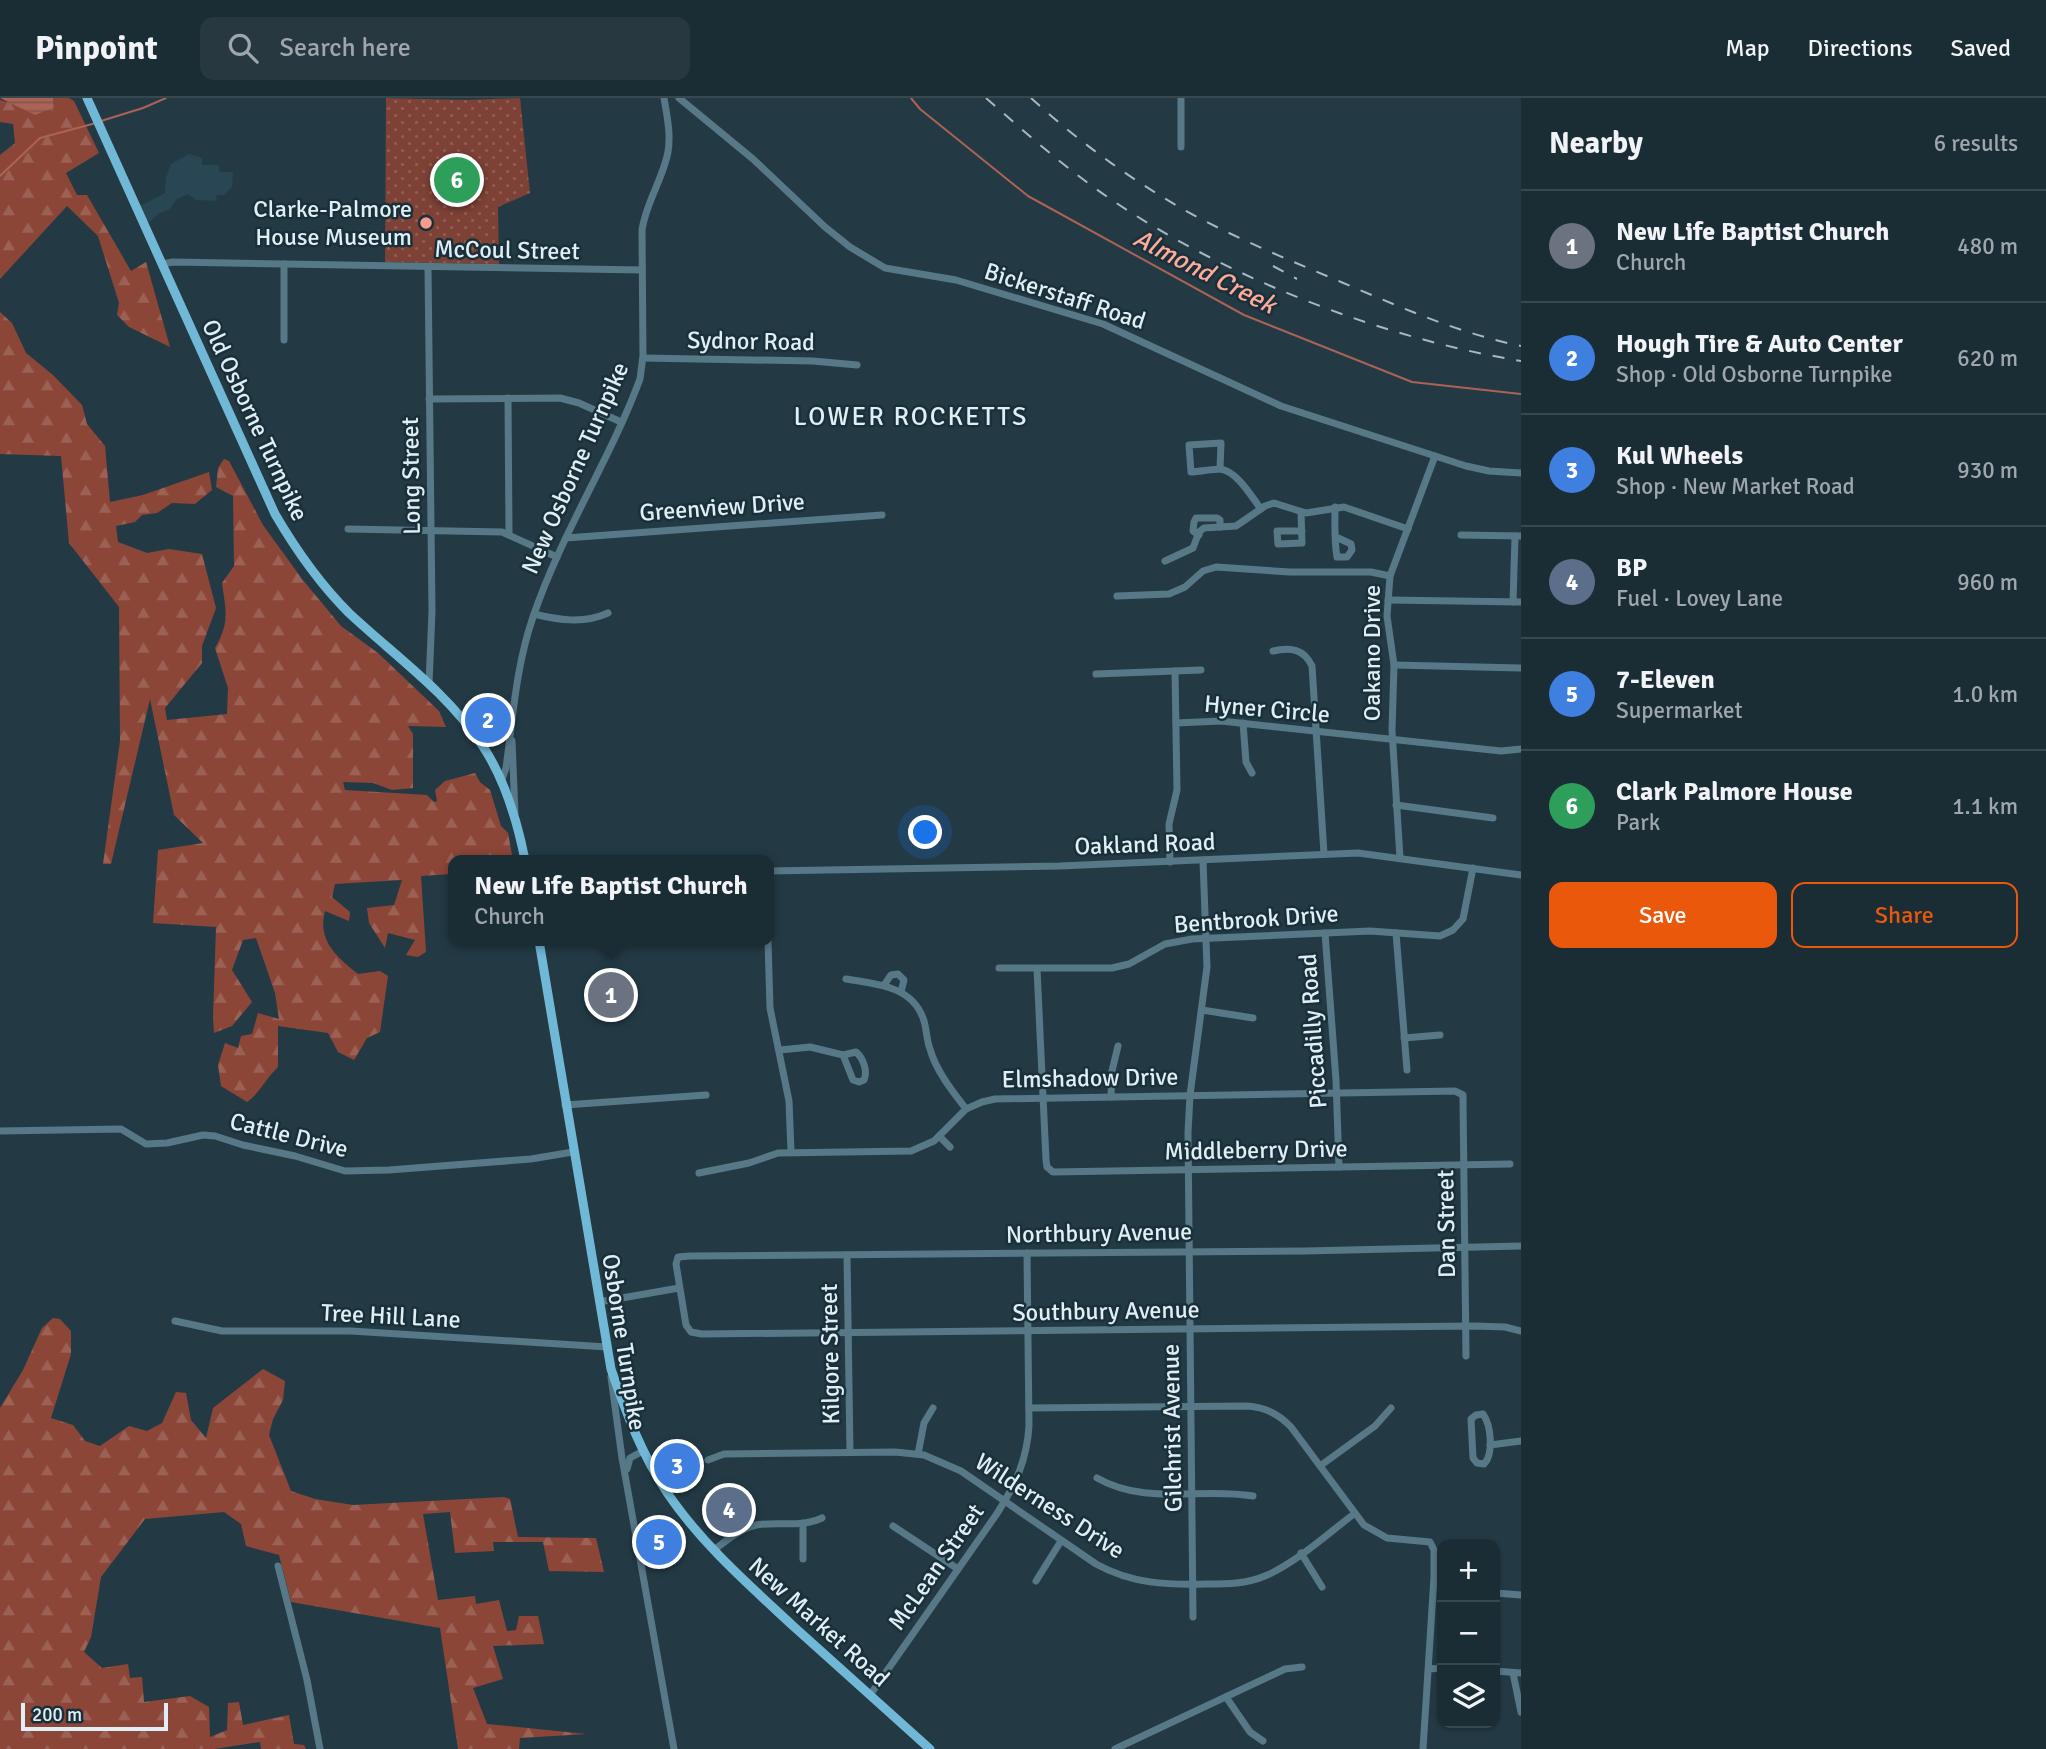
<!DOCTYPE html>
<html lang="en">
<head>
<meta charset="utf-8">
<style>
  body { margin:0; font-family:Signika,sans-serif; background:#273840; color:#f1f3f6 }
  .controls { position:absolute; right:21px; bottom:21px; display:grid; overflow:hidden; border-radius:14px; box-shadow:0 2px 5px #0004 }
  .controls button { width:63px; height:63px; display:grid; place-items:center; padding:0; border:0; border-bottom:2px solid #38484f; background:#1a2c34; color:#f1f3f6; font:35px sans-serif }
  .scale { position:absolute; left:21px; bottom:18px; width:147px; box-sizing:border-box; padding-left:7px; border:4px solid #e0eef5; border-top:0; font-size:19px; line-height:24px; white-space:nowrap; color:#e0eef5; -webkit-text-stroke:5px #19303a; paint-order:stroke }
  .you { position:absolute; left:926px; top:735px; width:24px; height:24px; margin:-18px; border:5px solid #fff; border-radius:50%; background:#1a73e8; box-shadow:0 0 0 10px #1a73e833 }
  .badge { display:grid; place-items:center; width:46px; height:46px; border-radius:50%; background:#ea580c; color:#fff; font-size:23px; font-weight:700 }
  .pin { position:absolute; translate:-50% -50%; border:4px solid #fff; box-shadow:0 2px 7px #0006 }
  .popup { position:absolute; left:448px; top:757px; width:326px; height:91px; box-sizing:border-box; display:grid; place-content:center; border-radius:14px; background:#1a2c34; filter:drop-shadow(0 2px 5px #0005); font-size:23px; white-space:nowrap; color:#9fa7ac }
  .popup b { font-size:26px; color:#f1f3f6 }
  .popup::after { content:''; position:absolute; left:50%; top:100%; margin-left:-14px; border:14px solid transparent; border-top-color:#1a2c34 }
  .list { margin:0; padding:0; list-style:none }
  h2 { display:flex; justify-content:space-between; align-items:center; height:91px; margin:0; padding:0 28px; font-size:30px }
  h2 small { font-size:23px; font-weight:400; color:#9fa7ac }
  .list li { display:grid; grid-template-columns:46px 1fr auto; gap:21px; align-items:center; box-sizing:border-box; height:112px; padding:0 28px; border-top:2px solid #38484f }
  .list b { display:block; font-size:26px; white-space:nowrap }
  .list p { margin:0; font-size:23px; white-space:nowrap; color:#9fa7ac }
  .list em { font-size:23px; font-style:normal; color:#9fa7ac }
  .actions { display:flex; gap:14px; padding:21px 28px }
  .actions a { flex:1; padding:16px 0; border:2px solid #ea580c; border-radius:14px; text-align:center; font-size:24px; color:#ea580c }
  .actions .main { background:#ea580c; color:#fff }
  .icon { flex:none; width:38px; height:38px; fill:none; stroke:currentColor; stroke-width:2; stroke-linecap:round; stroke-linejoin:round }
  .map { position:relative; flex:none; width:1521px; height:1651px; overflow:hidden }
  header { display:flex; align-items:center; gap:42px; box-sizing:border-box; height:98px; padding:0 35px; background:#1a2c34; border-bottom:2px solid #38484f }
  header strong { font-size:33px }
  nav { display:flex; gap:38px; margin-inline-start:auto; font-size:24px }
  .search { width:490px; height:63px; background:#273840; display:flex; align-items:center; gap:18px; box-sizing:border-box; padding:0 24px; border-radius:14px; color:#9fa7ac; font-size:26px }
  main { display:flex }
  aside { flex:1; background:#1a2c34 }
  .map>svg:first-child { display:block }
  .built { fill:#284654 }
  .grass { fill:url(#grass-dots) }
  .forest { fill:url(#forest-firs) }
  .water { fill:url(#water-rules) }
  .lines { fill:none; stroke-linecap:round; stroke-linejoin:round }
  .stream { stroke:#ac6254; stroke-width:2 }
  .minor { stroke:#577887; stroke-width:7 }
  .major { stroke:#71b8d7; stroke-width:9 }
  .rail { stroke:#a8b8c1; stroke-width:2; stroke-dasharray:12 12; stroke-linecap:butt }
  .poi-dot { fill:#f49d8c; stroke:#19303a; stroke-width:2.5 }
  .labels { text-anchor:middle; stroke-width:5; stroke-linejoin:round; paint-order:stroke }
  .poi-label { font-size:24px; fill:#e0eef5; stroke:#19303a; text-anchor:end }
  .street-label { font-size:24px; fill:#e0eef5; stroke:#19303a }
  .water-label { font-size:26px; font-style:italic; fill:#ffab9a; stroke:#19303a }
  .neighbourhood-label { font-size:26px; letter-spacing:2px; fill:#e0eef5; stroke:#19303a }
</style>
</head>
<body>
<header>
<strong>Pinpoint</strong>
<div class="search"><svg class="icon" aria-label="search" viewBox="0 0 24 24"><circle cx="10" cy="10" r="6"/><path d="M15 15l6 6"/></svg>Search here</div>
<nav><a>Map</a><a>Directions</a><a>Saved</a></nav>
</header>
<main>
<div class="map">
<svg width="1521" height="1651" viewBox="0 0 1521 1651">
  <defs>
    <pattern id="grass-dots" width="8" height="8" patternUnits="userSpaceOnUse" patternTransform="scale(1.75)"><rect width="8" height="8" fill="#7e4135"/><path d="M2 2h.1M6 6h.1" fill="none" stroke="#905d53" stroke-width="1.8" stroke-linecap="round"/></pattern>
    <pattern id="forest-firs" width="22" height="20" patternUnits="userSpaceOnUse" patternTransform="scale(1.75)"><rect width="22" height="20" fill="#8c4638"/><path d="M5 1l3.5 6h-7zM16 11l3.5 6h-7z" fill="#9c6155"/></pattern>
    <pattern id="water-rules" width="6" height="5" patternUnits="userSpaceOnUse" patternTransform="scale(1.75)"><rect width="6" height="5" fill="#ac6254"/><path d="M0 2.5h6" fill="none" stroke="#825750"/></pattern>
  </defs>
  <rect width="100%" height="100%" fill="#233a45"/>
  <!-- built -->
  <polygon class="built" points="189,56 202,60 202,67 219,67 219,74 233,74 232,89 224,97 216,97 217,103 196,102 188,96 177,101 170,111 158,116 145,128 136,110 165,95 166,80 171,66"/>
  <!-- grass -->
  <polygon class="grass" points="386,0 466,2 520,0 530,95 498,109 499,166 385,164"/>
  <!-- forest -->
  <g class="forest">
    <polygon points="53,0 69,0 74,3 99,55 66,75 77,97 87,97 131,173 146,164 170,249 129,229 117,217 119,205 98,138 67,108 0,181 0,57 15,45 13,26 0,24 0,2 15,6 35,17 54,10"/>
    <path d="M0,214L12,225L26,255L53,277L82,307L87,326L105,348L110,404L143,397L209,374L212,392L195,406L172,405L157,415L142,417L135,424L116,428L118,444L147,455L169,451L202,456L216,510L202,548V565L165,610L167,622L227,616L228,590L215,550C230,524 226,514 222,485L234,468L233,398L216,389L218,370L224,361L229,363L263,427L302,481L341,528L378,555L439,613L446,629L408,628L413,636V690L392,692L373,685L343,684L345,692L427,697L434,704L437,703L435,692L445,683L475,675L480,684L490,692L501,728L508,735L513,762H454L453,776L421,778L426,854L418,859L406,857L415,842L388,835L385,850L369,825L367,810L394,807L402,782L335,786L332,799L350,814L349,823L325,813C317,843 337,859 358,876L380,873L388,878L380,934L367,940L354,962L338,954L328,935L278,928V969C265,981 261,994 247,1004L221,988L218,967L225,945L238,950L241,938L252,936L258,915L279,921L275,895L256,840L243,842L232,872L252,904L232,928L214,935L213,920L216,829L153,825L158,752L203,745L174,717L150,601L111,766H103L120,643L119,509L69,445L61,358L0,356Z"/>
    <polygon points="53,1220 60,1221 71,1233 71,1256 51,1320 73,1327 85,1343 100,1348 129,1328 147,1333 162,1325 176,1294 186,1295 191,1322 206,1340 213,1310 263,1271 285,1283 283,1302 273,1321 269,1337 291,1393 315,1401 353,1407 504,1399 510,1401 518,1439 596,1440 604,1474 549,1473 543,1444 493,1444 494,1453 455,1455 450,1414 423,1416 438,1502 475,1498 476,1506 499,1502 507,1533 516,1532 519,1518 538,1518 544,1546 493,1548 503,1581 473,1590 487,1626 586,1636 520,1640 519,1651 458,1651 440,1530 291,1504 279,1457 246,1448 241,1426 224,1414 145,1421 101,1479 91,1539 84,1554 102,1570 128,1566 130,1580 142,1579 144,1604 190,1598 209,1609 210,1639 227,1632 228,1605 239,1604 243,1627 289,1617 294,1646 304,1647 306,1651 261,1651 260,1644 214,1651 0,1651 0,1310 23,1272 42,1230"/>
  </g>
  <!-- water -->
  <polygon class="water" points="0,0 53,0 54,10 35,17"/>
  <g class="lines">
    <!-- stream -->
    <g class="stream">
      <polyline points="911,0 920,11 1028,98 1244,217 1412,284 1521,296"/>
      <polyline points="101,23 143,10 166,0"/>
      <polyline points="0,78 40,40 96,25"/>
    </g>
    <!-- minor -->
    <g class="minor">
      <polyline points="679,0 753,61 825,129 850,149 885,170 956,182 1103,226 1281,308 1466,368 1489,373 1521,375"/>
      <polyline points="1181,49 1181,0"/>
      <polyline points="162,166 173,164 642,172"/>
      <polyline points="284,166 284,242"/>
      <polyline points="428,170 432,513 429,586"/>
      <polyline points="643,260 813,263 857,267"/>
      <polyline points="508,300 509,436"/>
      <polyline points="429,301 560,300 579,305 621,324"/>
      <path d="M1220,371L1221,345L1189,347L1191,374C1199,374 1211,371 1220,371C1237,373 1251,398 1261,411"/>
      <path d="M1335,409C1335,425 1334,443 1337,459H1347L1352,452L1351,446L1336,439"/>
      <polyline points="1301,414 1302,445 1278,446 1277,433 1302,433"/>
      <polyline points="348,431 502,434 557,459"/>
      <polyline points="1199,437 1193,433 1194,424 1196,420 1217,420 1220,422 1220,429"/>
      <polyline points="1461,437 1521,438"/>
      <polyline points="566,440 882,417"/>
      <polyline points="1165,463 1193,450 1199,434 1204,430 1236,428 1265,408 1274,405 1306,415 1344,409 1408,431"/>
      <polyline points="1117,498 1169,496 1185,489 1203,473 1216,469 1290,474 1371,474 1390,478"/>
      <polyline points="1388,502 1521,504"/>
      <polyline points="1513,504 1515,438"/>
      <path d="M534,516C558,522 584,526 608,515"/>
      <path d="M1273,553C1291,549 1304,551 1312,568L1324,756"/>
      <polyline points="1394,567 1521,570"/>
      <polyline points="1096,576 1201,572"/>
      <polyline points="1176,625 1221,623 1501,653 1521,651"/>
      <polyline points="1243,625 1246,664 1252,675"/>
      <polyline points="512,643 515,715"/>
      <path d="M501,684L506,670C513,619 516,568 533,519C561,436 610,362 640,281L643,258L642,132C646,104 663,81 668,54C671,36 667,18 664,0"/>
      <polyline points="1396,707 1493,720"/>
      <polyline points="1400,760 1392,632 1394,567 1387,518 1390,478 1435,358"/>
      <polyline points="1170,764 1169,726 1177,692 1175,573"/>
      <polyline points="768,773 1060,768 1358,755 1521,777"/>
      <polyline points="1325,835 1336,982 1339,1069"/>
      <polyline points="1396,835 1407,972"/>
      <polyline points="768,843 770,910 789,1003 791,1054"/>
      <polyline points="999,870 1112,870 1129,866 1165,846 1192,841 1370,833 1440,838 1453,832 1463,821 1473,770"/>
      <polyline points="1037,871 1046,1062 1047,1069 1053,1074 1510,1066"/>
      <path d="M846,881C874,886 911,887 923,920C927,930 926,941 930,951C936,973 953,994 966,1011"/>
      <polyline points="884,887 891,877 898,876 904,882 901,894"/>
      <polyline points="1202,912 1253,920"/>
      <polyline points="1404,940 1440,937"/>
      <path d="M780,952L810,949L843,957L856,954C863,960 868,973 864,982L859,984L853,982L843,957"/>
      <polyline points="1111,999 1112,973 1118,948"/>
      <polyline points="565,1007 706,997"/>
      <polyline points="0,1033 121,1031 146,1046 167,1045 203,1037 215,1038 243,1047 295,1058 345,1073 389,1072 531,1061 573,1054"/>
      <polyline points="939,1038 950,1049"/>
      <polyline points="699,1075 749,1065 778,1055 911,1053 934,1043 966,1011 982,1004 995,1001 1455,993 1463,997 1463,1002 1466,1258"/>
      <polyline points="1521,1148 1305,1153 690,1158 678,1159 676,1166 686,1227 691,1234 702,1236 1475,1228 1505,1229 1521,1233"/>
      <polyline points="847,1157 850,1354"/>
      <polyline points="599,1204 679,1190"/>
      <polyline points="175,1223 222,1233 351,1233 607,1249"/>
      <polyline points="611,1279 622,1360 674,1651"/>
      <path d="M1029,1310L1247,1308C1265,1309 1279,1316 1291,1329L1364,1427L1387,1440L1430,1444L1434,1452V1479L1423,1651"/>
      <path d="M1483,1316C1491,1327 1494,1356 1484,1366L1477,1365L1473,1360L1471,1321L1476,1317Z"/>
      <polyline points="1490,1347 1521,1343"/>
      <polyline points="918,1356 924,1325 933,1310"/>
      <path d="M708,1362L724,1356L895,1354L924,1357L961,1373L1096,1466C1132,1486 1167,1487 1207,1486C1227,1486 1246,1486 1265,1478C1296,1465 1327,1436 1354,1416"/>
      <polyline points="1320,1368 1375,1328 1391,1310"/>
      <polyline points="627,1371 630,1360 643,1353"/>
      <path d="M1097,1380C1146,1408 1200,1389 1253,1398"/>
      <polyline points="893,1428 958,1471"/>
      <path d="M714,1452C727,1442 740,1431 756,1427C778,1423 801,1430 822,1420"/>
      <polyline points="1301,1455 1322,1489"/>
      <polyline points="803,1461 803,1425"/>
      <polyline points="278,1468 307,1582 320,1651"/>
      <polyline points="1036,1483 1061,1443"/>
      <polyline points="1495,1495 1521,1497"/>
      <polyline points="1193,1519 1188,1035 1190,997 1207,869 1203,763"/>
      <polyline points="1429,1571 1442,1570"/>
      <polyline points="1495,1573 1521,1575"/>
      <polyline points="1513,1575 1521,1614"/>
      <path d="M870,1597L996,1417C1015,1388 1027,1362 1029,1328L1027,1155"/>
      <polyline points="1226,1599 1250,1634 1263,1643"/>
      <polyline points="1115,1651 1285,1571 1302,1569"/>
    </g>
    <!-- major -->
    <g class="major">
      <path d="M87,0L275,416C296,452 320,486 349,515C395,558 447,594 482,647C505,681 517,722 525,762"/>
      <path d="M539,843L611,1271C626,1315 642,1357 668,1396C702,1446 748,1486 792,1527C838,1568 884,1610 930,1651"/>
    </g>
    <!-- rail -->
    <g class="rail">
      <path d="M986,0C1026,35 1065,70 1109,100C1226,180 1382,240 1521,263"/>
      <path d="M1031,0C1077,42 1127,79 1181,110C1232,139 1287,161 1341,184C1400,209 1458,235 1521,248"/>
      <polyline points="1273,168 1297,181"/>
    </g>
  </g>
  <!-- markers -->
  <circle class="poi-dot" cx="426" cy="125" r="7"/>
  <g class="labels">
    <!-- poi labels -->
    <g class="poi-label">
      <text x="412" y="119">Clarke-Palmore<tspan x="412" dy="28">House Museum</tspan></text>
    </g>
    <!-- street labels -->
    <g class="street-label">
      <text transform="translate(507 152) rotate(1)" y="8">McCoul Street</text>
      <text transform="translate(1065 198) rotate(18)" y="8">Bickerstaff Road</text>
      <text transform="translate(751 243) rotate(1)" y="8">Sydnor Road</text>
      <text transform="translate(255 322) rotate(65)" y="8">Old Osborne Turnpike</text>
      <text transform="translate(575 370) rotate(-66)" y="8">New Osborne Turnpike</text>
      <text transform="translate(411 378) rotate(-91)" y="8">Long Street</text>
      <text transform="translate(722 409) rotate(-4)" y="8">Greenview Drive</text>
      <text transform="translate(1372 555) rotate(-90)" y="8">Oakano Drive</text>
      <text transform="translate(1267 611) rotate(5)" y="8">Hyner Circle</text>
      <text transform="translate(1145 746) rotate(-2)" y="8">Oakland Road</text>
      <text transform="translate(1256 821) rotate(-4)" y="8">Bentbrook Drive</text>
      <text transform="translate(1313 933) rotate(-94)" y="8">Piccadilly Road</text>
      <text transform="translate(1090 980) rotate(-1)" y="8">Elmshadow Drive</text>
      <text transform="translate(289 1037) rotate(14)" y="8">Cattle Drive</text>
      <text transform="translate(1256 1052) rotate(-1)" y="8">Middleberry Drive</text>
      <text transform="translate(1446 1126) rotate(-91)" y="8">Dan Street</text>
      <text transform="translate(1099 1135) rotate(-1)" y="8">Northbury Avenue</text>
      <text transform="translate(1106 1213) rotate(-1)" y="8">Southbury Avenue</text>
      <text transform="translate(391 1218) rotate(3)" y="8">Tree Hill Lane</text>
      <text transform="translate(624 1244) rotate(81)" y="8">Osborne Turnpike</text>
      <text transform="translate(830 1256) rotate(-91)" y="8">Kilgore Street</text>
      <text transform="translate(1172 1330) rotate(-91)" y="8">Gilchrist Avenue</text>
      <text transform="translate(1050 1408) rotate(33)" y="8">Wilderness Drive</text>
      <text transform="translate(936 1469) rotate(-55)" y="8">McLean Street</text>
      <text transform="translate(819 1524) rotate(42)" y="8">New Market Road</text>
    </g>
    <!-- water labels -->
    <g class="water-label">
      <text transform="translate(1205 173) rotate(27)" y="9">Almond Creek</text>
    </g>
    <!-- neighbourhood labels -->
    <g class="neighbourhood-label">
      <text x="911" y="327">LOWER ROCKETTS</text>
    </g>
  </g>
</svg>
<div class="controls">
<button>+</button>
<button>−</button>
<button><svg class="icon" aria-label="layers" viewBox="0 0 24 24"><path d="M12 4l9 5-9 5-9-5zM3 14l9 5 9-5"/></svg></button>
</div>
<div class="scale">200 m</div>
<div class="you"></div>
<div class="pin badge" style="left:611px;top:897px;background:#6b7280">1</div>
<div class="popup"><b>New Life Baptist Church</b>Church</div>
<div class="pin badge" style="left:488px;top:622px;background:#3f7fe0">2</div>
<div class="pin badge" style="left:677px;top:1368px;background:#3f7fe0">3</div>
<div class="pin badge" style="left:729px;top:1412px;background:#5c6f8a">4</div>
<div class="pin badge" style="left:659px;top:1444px;background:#3f7fe0">5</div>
<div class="pin badge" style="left:457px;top:82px;background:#2e9e5b">6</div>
</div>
<aside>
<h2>Nearby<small>6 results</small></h2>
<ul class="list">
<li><span class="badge" style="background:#6b7280">1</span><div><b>New Life Baptist Church</b><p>Church</p></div><em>480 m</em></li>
<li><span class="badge" style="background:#3f7fe0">2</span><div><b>Hough Tire &amp; Auto Center</b><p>Shop · Old Osborne Turnpike</p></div><em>620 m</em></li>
<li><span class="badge" style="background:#3f7fe0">3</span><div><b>Kul Wheels</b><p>Shop · New Market Road</p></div><em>930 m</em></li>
<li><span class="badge" style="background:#5c6f8a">4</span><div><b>BP</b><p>Fuel · Lovey Lane</p></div><em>960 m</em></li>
<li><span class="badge" style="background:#3f7fe0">5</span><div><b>7-Eleven</b><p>Supermarket</p></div><em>1.0 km</em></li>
<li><span class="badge" style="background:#2e9e5b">6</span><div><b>Clark Palmore House</b><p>Park</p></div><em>1.1 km</em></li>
</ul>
<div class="actions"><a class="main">Save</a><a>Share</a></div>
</aside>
</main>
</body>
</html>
